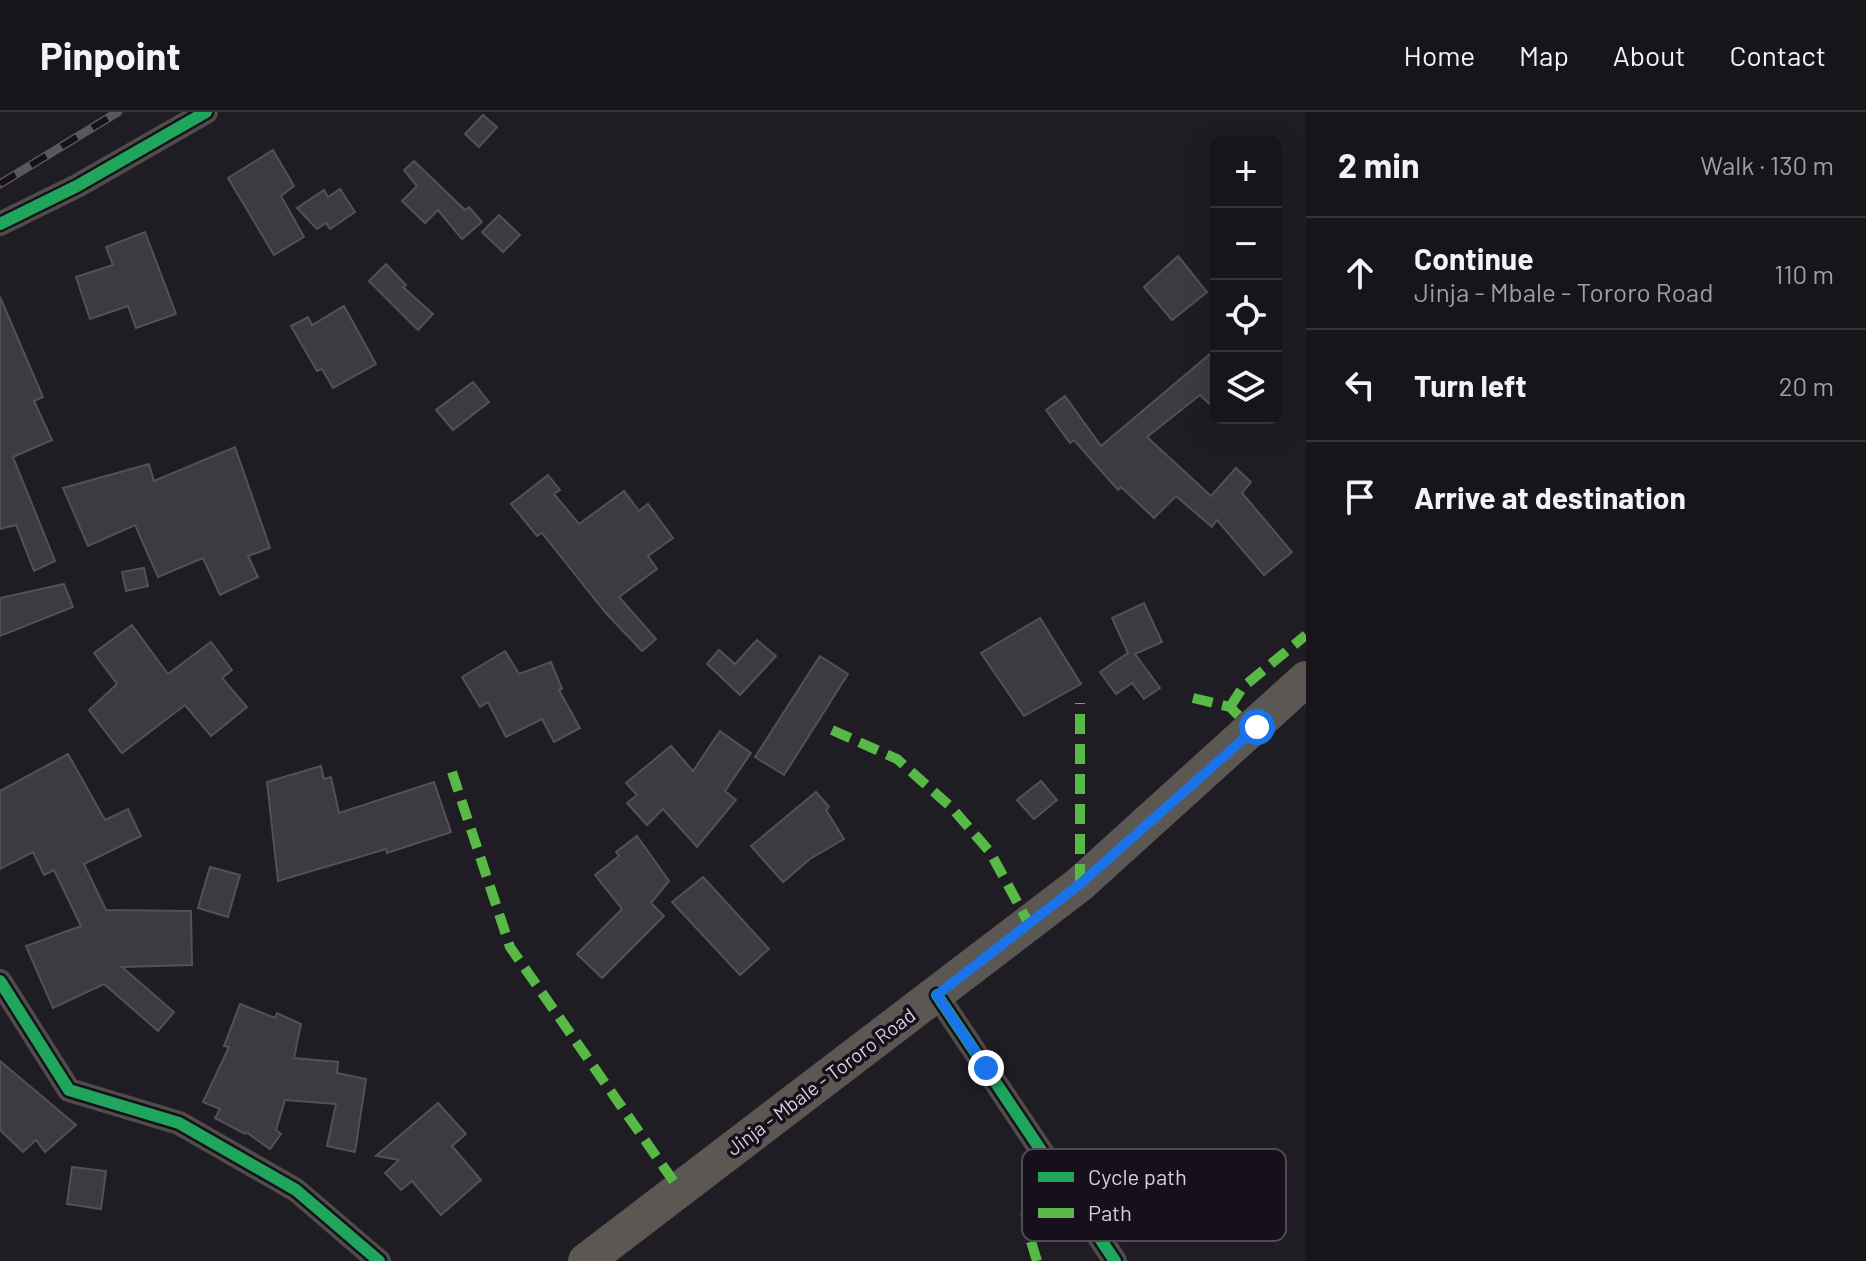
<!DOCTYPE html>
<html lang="en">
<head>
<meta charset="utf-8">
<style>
  body { margin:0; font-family:Barlow,sans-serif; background:#201e23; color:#f1f3f6 }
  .controls { position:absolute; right:24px; top:24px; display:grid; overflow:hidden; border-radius:12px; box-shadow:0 8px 32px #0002 }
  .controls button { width:72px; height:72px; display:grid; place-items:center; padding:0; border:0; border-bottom:2px solid #363439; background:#17151a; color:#f1f3f6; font:40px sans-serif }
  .stop { position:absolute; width:24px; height:24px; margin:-18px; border:6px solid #1a73e8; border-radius:50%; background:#fff }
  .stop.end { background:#1a73e8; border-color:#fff; box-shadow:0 2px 8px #0008 }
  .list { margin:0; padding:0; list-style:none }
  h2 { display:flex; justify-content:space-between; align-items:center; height:104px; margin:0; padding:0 32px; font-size:34px }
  h2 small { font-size:26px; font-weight:400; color:#9e9fa2 }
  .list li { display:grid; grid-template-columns:52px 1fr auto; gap:24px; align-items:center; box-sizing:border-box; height:112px; padding:0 32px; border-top:2px solid #363439 }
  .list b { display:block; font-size:30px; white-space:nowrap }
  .list p { margin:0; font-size:26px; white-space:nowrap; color:#9e9fa2 }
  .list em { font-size:26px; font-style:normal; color:#9e9fa2 }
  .icon { flex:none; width:44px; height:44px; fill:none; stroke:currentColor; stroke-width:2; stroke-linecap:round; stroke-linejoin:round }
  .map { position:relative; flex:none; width:1306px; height:1149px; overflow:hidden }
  header { display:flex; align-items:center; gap:48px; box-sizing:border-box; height:112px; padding:0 40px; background:#17151a; border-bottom:2px solid #363439 }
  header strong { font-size:38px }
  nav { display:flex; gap:44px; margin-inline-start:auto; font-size:28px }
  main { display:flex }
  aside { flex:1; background:#17151a }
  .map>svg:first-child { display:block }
  .building { fill:#3c3b40; stroke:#535158; stroke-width:2 }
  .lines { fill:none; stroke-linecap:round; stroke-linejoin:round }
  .street { stroke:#504d49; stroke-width:24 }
  .primary { stroke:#5b5752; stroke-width:36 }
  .rail-casing { stroke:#5a5858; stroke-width:9 }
  .rail { stroke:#15101c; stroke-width:6; stroke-dasharray:18; stroke-linecap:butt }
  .quiet { stroke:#58b947; stroke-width:10; stroke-dasharray:20 10; stroke-linecap:butt }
  .cycleway-casing { stroke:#15101c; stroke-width:17 }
  .cycleway { stroke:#20a55d; stroke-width:12 }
  .route { stroke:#1a73e8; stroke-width:10 }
  .labels { text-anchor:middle; stroke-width:7; stroke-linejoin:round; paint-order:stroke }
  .street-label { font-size:20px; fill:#d5d1da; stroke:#15101c }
  .key { fill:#15101c; stroke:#4f4a55; stroke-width:2 }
  .key-label { font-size:22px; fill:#d5d1da }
</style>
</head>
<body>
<header>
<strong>Pinpoint</strong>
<nav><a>Home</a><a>Map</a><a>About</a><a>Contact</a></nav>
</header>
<main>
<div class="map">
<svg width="1306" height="1149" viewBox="0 0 1306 1149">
  <rect width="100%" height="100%" fill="#1f1c23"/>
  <!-- building -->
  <g class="building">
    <polygon points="483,3 497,15 479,35 465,22"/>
    <polygon points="273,38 294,74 281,84 304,125 274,143 228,66"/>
    <polygon points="414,49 465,98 469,95 482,110 462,127 438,98 425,111 402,89 417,74 404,58"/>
    <polygon points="340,77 355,100 330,117 326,111 317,117 297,96 324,78 328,85"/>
    <polygon points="499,103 520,123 503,140 482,120"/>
    <polygon points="145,120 176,202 136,216 128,194 90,207 76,165 113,153 106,135"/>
    <polygon points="1178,144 1207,180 1172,208 1144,175"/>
    <polygon points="386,152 406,173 403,175 433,202 418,218 369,169"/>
    <polygon points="0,185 43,285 34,289 52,328 13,345 55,449 34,459 16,413 0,417"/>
    <polygon points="344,194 376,252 333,276 322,257 317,259 291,214 308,205 312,213"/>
    <polygon points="1216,237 1216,298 1200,283 1147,325 1211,384 1236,356 1251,370 1242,381 1292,440 1264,463 1217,408 1212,415 1176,384 1154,406 1121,375 1118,378 1074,328 1070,331 1046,298 1065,284 1101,334"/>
    <polygon points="473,270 489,290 453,318 436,298"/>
    <polygon points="235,335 270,436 248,444 258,465 220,483 203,446 158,465 135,413 88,434 63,376 149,352 154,369"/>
    <polygon points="548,363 560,378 554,382 579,412 624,379 639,399 648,392 673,426 648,444 657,457 619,485 656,527 642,539 605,500 542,421 537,424 511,392"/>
    <polygon points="144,456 148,474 126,479 122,460"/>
    <polygon points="64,472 73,495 0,524 0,486"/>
    <polygon points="1144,491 1162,530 1135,542 1160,576 1144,587 1132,571 1116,582 1100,560 1128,541 1112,506"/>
    <polygon points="1040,506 1081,572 1024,604 981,541"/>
    <polygon points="132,513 168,562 211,530 232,558 222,566 247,595 211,624 185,593 122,641 89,598 117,572 94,541"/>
    <polygon points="757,528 776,544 740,583 707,552 719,538 735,552"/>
    <polygon points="505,539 519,562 551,550 562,577 559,578 580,616 554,630 542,607 506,625 488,590 480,595 462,565"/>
    <polygon points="820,544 848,562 784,663 755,645"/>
    <polygon points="720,619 751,641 725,679 736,688 697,735 663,697 647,713 627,691 637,683 626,671 671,634 693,659"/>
    <polygon points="68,642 105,708 128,697 141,724 84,752 106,798 191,799 192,853 122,855 174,900 158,919 104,872 53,896 26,834 81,814 54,758 44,763 33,740 0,757 0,679"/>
    <polygon points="321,654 324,667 331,665 339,701 434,670 451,720 387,741 386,737 278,769 267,670"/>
    <polygon points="1041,669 1057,688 1034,707 1017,688"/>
    <polygon points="816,680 829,695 826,698 844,727 810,747 783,770 751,734"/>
    <polygon points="637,724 669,769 651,791 664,804 602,866 577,842 622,797 595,763 619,744 616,740"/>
    <polygon points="210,755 240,763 228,805 198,796"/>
    <polygon points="703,765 769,837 740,863 672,790"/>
    <polygon points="240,892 275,906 277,901 301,912 294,946 338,950 337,961 366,967 355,1040 327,1034 336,992 285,988 276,1018 281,1022 270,1037 246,1020 245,1022 215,1006 220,997 203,990 229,935 224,934"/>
    <polygon points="0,949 76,1013 45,1040 36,1028 23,1040 0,1018"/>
    <polygon points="438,991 466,1022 452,1034 481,1068 441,1103 412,1069 401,1078 385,1061 399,1048 376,1044"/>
    <polygon points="72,1055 106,1059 101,1097 67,1092"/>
  </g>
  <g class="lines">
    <!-- street -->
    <g class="street">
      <polyline points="0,112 77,74 206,0"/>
      <polyline points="0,869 69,978 179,1011 296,1078 379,1149"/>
      <polyline points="937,883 1115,1149"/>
    </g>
    <!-- primary -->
    <polyline class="primary" points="586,1149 1080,772 1306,567"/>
    <defs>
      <polyline id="rail" points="0,72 118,0"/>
    </defs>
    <!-- rail casing -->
    <use href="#rail" class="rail-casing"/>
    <!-- rail -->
    <use href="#rail" class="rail"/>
    <!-- quiet -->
    <g class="quiet">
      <polyline points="1193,586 1230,595 1253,618"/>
      <polyline points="1230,595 1243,575 1306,523"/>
      <polyline points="832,618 897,647 951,695 990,740 1028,810"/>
      <polyline points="452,660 510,835 679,1077"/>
      <polyline points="1080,772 1080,591"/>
      <path d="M1037,1149C1023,1103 1019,1093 1042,1050"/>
    </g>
    <defs>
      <g id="cycleway">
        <polyline points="0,112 77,74 206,0"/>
        <polyline points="0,869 69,978 179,1011 296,1078 379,1149"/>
        <polyline points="937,883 1115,1149"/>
      </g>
    </defs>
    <!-- cycleway casing -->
    <use href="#cycleway" class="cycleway-casing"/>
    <!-- cycleway -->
    <use href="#cycleway" class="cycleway"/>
  </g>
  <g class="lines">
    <!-- route -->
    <polyline class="route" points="986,956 937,883 1080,772 1257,615"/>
  </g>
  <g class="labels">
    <!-- street labels -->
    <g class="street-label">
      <text transform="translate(821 970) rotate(-37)" y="7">Jinja - Mbale - Tororo Road</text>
    </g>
  </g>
  <!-- legend -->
  <rect x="1022" y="1037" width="264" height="92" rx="12" class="key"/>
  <rect x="1038" y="1060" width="36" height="10" fill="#20a55d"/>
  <rect x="1038" y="1096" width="36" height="10" fill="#58b947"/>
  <g class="key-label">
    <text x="1088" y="1073">Cycle path</text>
    <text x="1088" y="1109">Path</text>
  </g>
</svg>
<div class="controls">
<button>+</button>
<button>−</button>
<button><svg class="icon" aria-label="locate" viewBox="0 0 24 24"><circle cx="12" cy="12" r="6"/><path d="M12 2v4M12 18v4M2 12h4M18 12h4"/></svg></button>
<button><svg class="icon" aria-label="layers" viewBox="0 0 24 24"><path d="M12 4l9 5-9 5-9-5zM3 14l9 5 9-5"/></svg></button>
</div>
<div class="stop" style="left:1257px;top:615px"></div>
<div class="stop end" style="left:986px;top:956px"></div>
</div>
<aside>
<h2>2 min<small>Walk · 130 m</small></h2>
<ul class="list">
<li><svg class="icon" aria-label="ahead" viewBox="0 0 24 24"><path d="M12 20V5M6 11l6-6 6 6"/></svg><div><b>Continue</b><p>Jinja - Mbale - Tororo Road</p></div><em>110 m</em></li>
<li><svg class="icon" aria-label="left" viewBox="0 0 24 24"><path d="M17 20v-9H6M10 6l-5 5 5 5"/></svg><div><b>Turn left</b></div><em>20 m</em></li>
<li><svg class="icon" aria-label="arrive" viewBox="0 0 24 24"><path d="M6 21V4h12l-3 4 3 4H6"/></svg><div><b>Arrive at destination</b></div></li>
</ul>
</aside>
</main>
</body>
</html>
